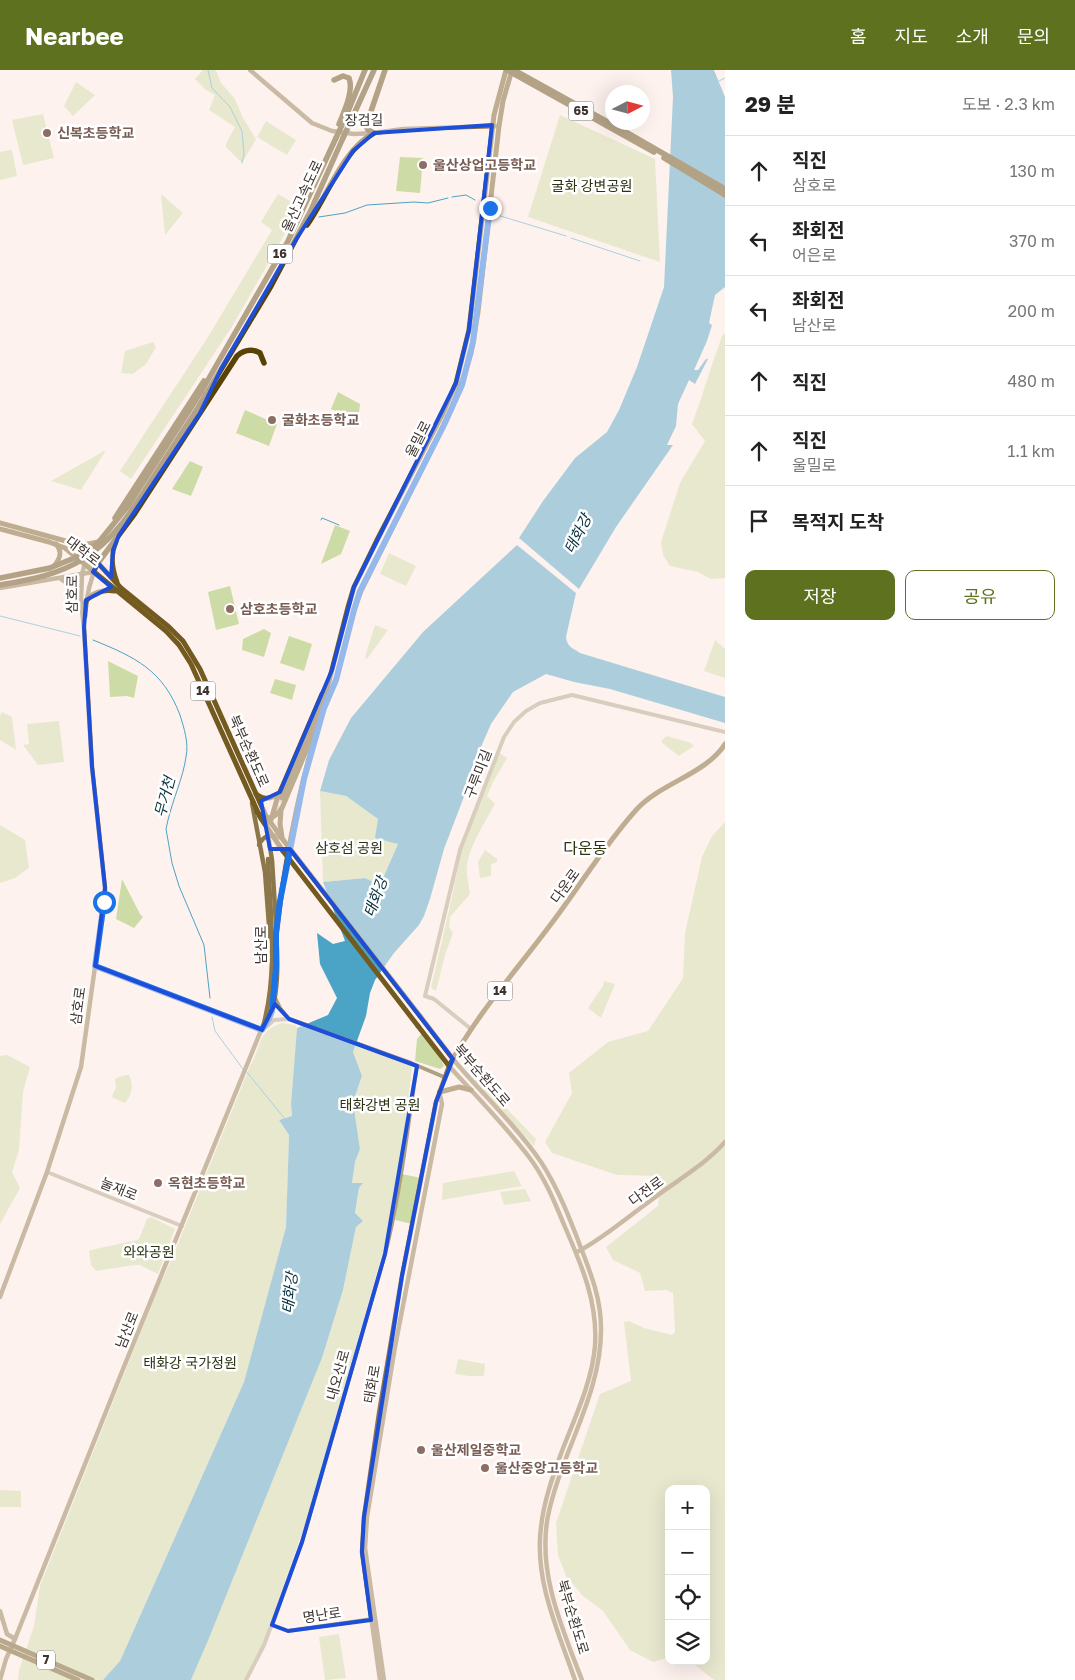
<!DOCTYPE html>
<html lang="ko">
<head>
<meta charset="utf-8">
<style>
  body { margin:0; font-family:"Golos Text","Noto Sans KR",sans-serif; background:#f6f6f6; color:#222 }
  .controls { position:absolute; right:15px; bottom:15px; display:grid; overflow:hidden; border-radius:10px; box-shadow:0 5px 20px #0002 }
  .controls button { width:45px; height:45px; display:grid; place-items:center; padding:0; border:0; border-bottom:1px solid #e0e0e0; background:#fff; color:#222; font:25px sans-serif }
  .compass { position:absolute; left:605px; top:15px; width:45px; height:45px; border-radius:50%; background:#fff; box-shadow:0 5px 20px #0002; rotate:84deg }
  .stop { position:absolute; width:15px; height:15px; margin:-11px; border:4px solid #1a73e8; border-radius:50%; background:#fff }
  .stop.end { background:#1a73e8; border-color:#fff; box-shadow:0 1px 5px #0008 }
  .list { margin:0; padding:0; list-style:none }
  h2 { display:flex; justify-content:space-between; align-items:center; height:65px; margin:0; padding:0 20px; font-size:21px }
  h2 small { font-size:16px; font-weight:400; color:#767676 }
  .list li { display:grid; grid-template-columns:32px 1fr auto; gap:15px; align-items:center; box-sizing:border-box; height:70px; padding:0 20px; border-top:1px solid #e0e0e0 }
  .list b { display:block; font-size:19px; white-space:nowrap }
  .list p { margin:0; font-size:16px; white-space:nowrap; color:#767676 }
  .list em { font-size:16px; font-style:normal; color:#767676 }
  .actions { display:flex; gap:10px; padding:15px 20px }
  .actions a { flex:1; padding:11px 0; border:1px solid #5e711f; border-radius:10px; text-align:center; font-size:18px; color:#5e711f }
  .actions .main { background:#5e711f; color:#fff }
  .icon { flex:none; width:28px; height:28px; fill:none; stroke:currentColor; stroke-width:2; stroke-linecap:round; stroke-linejoin:round }
  .map { position:relative; flex:none; width:725px; height:1610px; overflow:hidden }
  header { display:flex; align-items:center; gap:30px; box-sizing:border-box; height:70px; padding:0 25px; background:#5e711f; color:#fff }
  header strong { font-size:24px }
  nav { display:flex; gap:28px; margin-inline-start:auto; font-size:18px }
  main { display:flex }
  aside { flex:1; background:#fff }
  .map>svg:first-child { display:block }
  .green { fill:#cddca6 }
  .water { fill:#4ba3c5 }
  .lines { fill:none; stroke-linecap:round; stroke-linejoin:round }
  .stream { stroke:#4ba3c5; stroke-width:1 }
  .secondary-tunnel { stroke:#d8ccc8; stroke-width:4.5; stroke-dasharray:4.5 2; stroke-linecap:butt }
  .tertiary { stroke:#aea083; stroke-width:4 }
  .secondary { stroke:#8c774b; stroke-width:4.5 }
  .primary { stroke:#735a1f; stroke-width:5 }
  .motorway { stroke:#594206; stroke-width:5.5 }
  .primary-bridge { stroke:#735a1f; stroke-width:5 }
  .trunk-bridge { stroke:#664e12; stroke-width:5 }
  .motorway-bridge { stroke:#594206; stroke-width:5.5 }
  .route { stroke:#1a73e8; stroke-width:6 }
  .marked { fill:none; stroke:#1d4ed8; stroke-width:4; stroke-linejoin:round }
  .education-dot { fill:#8d6e63; stroke:#fff; stroke-width:2 }
  .labels { text-anchor:middle; stroke-width:5; stroke-linejoin:round; paint-order:stroke }
  .shield { fill:#fff; stroke:#78706d; stroke-width:1 }
  .shield-label { font-size:12px; font-weight:bold; fill:#3e332f }
  .street-label { font-size:14px; fill:#3e332f; stroke:#fff }
  .education-label { font-size:14px; font-weight:bold; fill:#785e54; stroke:#fff; text-anchor:start }
  .park-label { font-size:14px; fill:#2c3314; stroke:#fff }
  .water-label { font-size:15px; font-style:italic; fill:#052f3e; stroke:#fff }
  .quarter-label { font-size:16px; fill:#2b340e; stroke:#fff }
</style>
</head>
<body>
<header>
<strong>Nearbee</strong>
<nav><a>홈</a><a>지도</a><a>소개</a><a>문의</a></nav>
</header>
<main>
<div class="map">
<svg width="725" height="1610" viewBox="0 0 725 1610">
  <rect width="100%" height="100%" fill="#fef2ee"/>
  <!-- green -->
  <g class="green">
    <polygon points="203,0 216,0 221,13 235,29 243,48 256,69 242,93 226,77 226,74 235,57 209,40 215,25 206,20 195,9"/>
    <polygon points="76,12 95,25 73,46 64,36"/>
    <polygon points="43,44 54,88 23,95 12,50"/>
    <polygon points="560,45 655,89 660,192 528,147"/>
    <polygon points="266,51 296,70 287,85 257,67"/>
    <polygon points="10,80 12,80 17,106 0,110 0,82"/>
    <polygon points="400,87 423,88 420,123 396,121"/>
    <polygon points="161,124 183,143 165,165"/>
    <polygon points="278,124 300,137 233,255 131,409 120,401 208,267 272,160 261,152"/>
    <path d="M725,263V508L711,509L698,502L670,496L663,485L661,472L680,413L705,371L692,354C703,325 711,295 722,266Z"/>
    <polygon points="153,272 156,277 146,294 133,304 121,303 125,281"/>
    <polygon points="338,322 360,334 358,351 331,339"/>
    <polygon points="245,340 277,354 269,376 236,363"/>
    <polygon points="106,380 81,420 51,411"/>
    <polygon points="190,391 203,397 191,426 172,419"/>
    <polygon points="335,455 350,461 341,484 321,494"/>
    <polygon points="389,483 416,496 406,516 380,504"/>
    <polygon points="230,516 239,554 216,560 208,522"/>
    <polygon points="375,555 388,560 367,589 365,587"/>
    <polygon points="264,559 271,563 264,587 242,580 243,569"/>
    <polygon points="289,566 312,574 304,601 280,593"/>
    <polygon points="715,570 725,579 725,608 704,601"/>
    <polygon points="108,591 138,606 134,628 127,626 110,627"/>
    <polygon points="275,609 296,615 292,630 270,623"/>
    <polygon points="2,642 12,647 16,680 0,670 0,645"/>
    <polygon points="59,651 64,692 38,695 23,675 29,674 27,654"/>
    <polygon points="667,666 691,673 694,676 679,686 662,673 662,670"/>
    <path d="M498,682L507,688L493,712L487,726L495,734C486,750 469,777 467,796C466,805 469,815 470,824L450,847L449,857L453,863L445,885L436,921L431,918L452,827L462,775Z"/>
    <polygon points="320,721 346,726 378,749 398,774 380,815 365,808 323,812"/>
    <polygon points="725,752 725,1610 714,1610 690,1591 706,1591 706,1419 669,1419 669,1587 653,1592 630,1580 603,1541 583,1526 566,1506 558,1485 556,1453 600,1324 631,1311 624,1252 629,1251 644,1258 672,1265 675,1262 673,1223 666,1220 645,1221 640,1203 613,1190 606,1177 658,1136 661,1106 617,1105 552,1083 545,1072 572,1023 569,1003 608,972 648,961 683,908 685,863 702,787 712,766"/>
    <polygon points="0,755 25,770 29,798 15,808 0,813"/>
    <polygon points="485,780 497,789 497,792 491,794 491,806 480,808 478,792"/>
    <polygon points="122,809 140,844 143,847 134,858 116,849"/>
    <polygon points="604,911 615,914 601,948 588,938 603,916"/>
    <path d="M282,953L295,955L297,958L291,1034L292,1046L279,1050L289,1065L286,1157L252,1284L244,1312L120,1591L103,1610H18L19,1600L34,1556L40,1516L155,1226L175,1181L250,996C263,975 256,962 282,953Z"/>
    <polygon points="422,963 438,985 444,996 440,999 415,991 417,969"/>
    <polygon points="356,975 410,995 412,998 399,1107 388,1164 307,1449 263,1573 245,1610 191,1610 322,1288 343,1220 356,1157 355,1144 359,1118 363,1113 352,1113 355,1092 360,1079 353,1032 362,1006 353,982"/>
    <polygon points="7,985 30,997 23,1022 19,1080 12,1102 20,1118 0,1154 0,986"/>
    <path d="M126,1005H129C134,1015 132,1025 125,1033L113,1028L112,1026L116,1017L115,1010L116,1008Z"/>
    <polygon points="477,1008 536,1069 534,1076 474,1010"/>
    <polygon points="514,1101 522,1116 442,1130 443,1113"/>
    <polygon points="402,1104 421,1108 412,1154 395,1150"/>
    <polygon points="525,1119 531,1131 504,1135 500,1122"/>
    <polygon points="151,1147 175,1159 158,1204 140,1195 134,1195 96,1201 91,1195 89,1181 91,1180 137,1170 139,1169 147,1149"/>
    <polygon points="458,1289 485,1294 484,1306 469,1306 455,1304"/>
    <polygon points="0,1420 21,1421 21,1437 0,1437"/>
    <polygon points="339,1564 346,1608 325,1610 319,1567"/>
  </g>
  <!-- water -->
  <g class="water">
    <polygon points="671,0 714,0 725,27 725,217 715,225 709,253 712,255 707,271 694,300 698,300 706,289 708,289 695,314 689,310 678,334 676,356 667,375 673,375 616,457 579,519 519,468 543,431 575,388 607,362 619,340 637,297 664,217 673,27"/>
    <path d="M517,475L576,523L566,567C567,577 573,578 580,583L725,627V653L610,619L574,612L546,604L513,622L491,654L467,709L465,724L444,779L430,829L424,846L419,855L394,883L375,910L370,923L366,946L353,982L362,1006L353,1032L360,1079L355,1092L352,1113H363L359,1118L355,1143L363,1151L356,1157L343,1220L322,1288L209,1568L191,1610H103L120,1591L244,1312L286,1157L289,1065L279,1050L292,1046L291,1034L297,958L328,945L337,928L320,894L317,863L333,874L345,871L323,812L365,808L380,815L398,774L375,768L378,749L346,726L320,721L329,690L351,648L423,562Z"/>
  </g>
  <g class="lines">
    <!-- stream -->
    <g class="stream">
      <polyline points="208,0 212,18 230,37 242,61 244,84 242,93"/>
      <polyline points="719,11 725,8"/>
      <polyline points="452,127 466,125 475,130"/>
      <polyline points="494,144 566,166"/>
      <polyline points="319,147 345,143 367,135 414,132 428,133 448,128"/>
      <polyline points="571,168 640,191"/>
      <polyline points="321,450 322,448 339,455"/>
      <polyline points="0,546 80,566"/>
      <path d="M93,570C135,587 163,600 180,645C184,658 189,673 186,687C183,708 173,729 168,750L166,759L172,793L179,816L204,875L210,928"/>
      <polyline points="212,947 215,961 243,999"/>
      <polyline points="246,1001 285,1049"/>
    </g>
    <!-- secondary-tunnel -->
    <polyline class="secondary-tunnel" points="275,745 282,728"/>
    <!-- tertiary -->
    <g class="tertiary">
      <polyline points="275,928 280,938 289,949"/>
      <polyline points="265,958 274,950 289,949 411,993 444,1007"/>
      <polyline points="471,959 434,929 425,926 460,780 504,667 514,652 526,641 540,633 572,625 725,662"/>
      <polyline points="47,1102 182,1156"/>
      <polyline points="272,1555 288,1561 373,1549"/>
      <path d="M246,1610L264,1575L302,1472L385,1184C401,1122 407,1058 417,996"/>
    </g>
    <!-- secondary -->
    <g class="secondary">
      <polyline points="250,0 312,53 332,61 354,64 374,63 403,59 499,56"/>
      <path d="M84,494L98,493C89,511 86,528 85,547"/>
      <polyline points="61,509 75,518 80,527"/>
      <polyline points="0,518 93,502"/>
      <polyline points="252,733 265,802 270,869"/>
      <polyline points="265,745 272,790 276,854"/>
      <path d="M259,775C263,765 273,763 281,768"/>
      <polyline points="95,896 262,960"/>
      <path d="M264,957C280,935 278,888 276,862"/>
      <path d="M453,989C481,1023 516,1055 541,1092C558,1118 570,1149 581,1178C591,1204 601,1229 601,1258C602,1324 561,1382 548,1446C537,1502 562,1558 582,1610"/>
      <path d="M579,1181C603,1168 624,1150 646,1134C672,1113 703,1097 725,1072"/>
      <polyline points="0,1227 47,1102 81,997 104,832 105,818 92,697 84,558 81,530 82,504 85,493 90,487"/>
      <polyline points="0,1541 7,1564 15,1569 6,1589 0,1610"/>
      <path d="M15,1569L121,1304L264,953C278,899 270,844 268,789"/>
      <path d="M380,1610L362,1482L364,1447L379,1343L402,1206L436,1032L449,996C476,1026 505,1055 529,1087C545,1108 555,1133 565,1157C582,1196 598,1233 595,1276C592,1312 575,1347 562,1381C553,1406 544,1430 541,1457C534,1510 558,1561 575,1610"/>
      <polyline points="384,1610 365,1478 367,1447 395,1277 442,1034 440,1025"/>
    </g>
    <!-- primary -->
    <g class="primary">
      <polyline points="0,453 73,473 98,493 121,518 169,557 183,571 200,599 266,746 284,771"/>
      <polyline points="0,459 49,472 65,478 166,561 179,575 191,594 260,747 283,781"/>
      <path d="M116,472C110,485 112,499 117,512"/>
      <polyline points="73,473 83,475 98,472"/>
      <path d="M54,496C60,489 63,482 56,474"/>
      <path d="M85,533C91,522 104,519 115,521"/>
      <path d="M256,724C263,730 271,729 278,724"/>
      <polyline points="282,728 326,623 348,537 354,517 377,470 443,343 456,313 469,260 494,45 506,0"/>
      <polyline points="281,741 280,754 282,767"/>
      <path d="M257,742C267,752 275,748 282,738L336,610L354,540L361,521L451,340L465,303L471,283L478,242L499,56L503,31L512,0"/>
      <polyline points="271,750 277,729 322,624"/>
      <path d="M276,865C284,798 296,731 315,667"/>
      <polyline points="420,946 453,989"/>
      <path d="M418,956L449,996C476,945 516,901 551,854C580,816 605,774 637,739C661,713 706,704 725,674"/>
      <polyline points="440,1022 459,1017 471,1020"/>
    </g>
    <!-- motorway -->
    <g class="motorway">
      <polyline points="514,0 624,61 725,119"/>
      <path d="M334,10L343,6L349,8C354,21 344,42 339,54"/>
      <polyline points="347,44 365,0"/>
      <polyline points="349,55 374,0"/>
      <polyline points="664,88 725,125"/>
      <path d="M307,155C327,127 343,79 374,63L368,60L366,56L385,0"/>
      <polyline points="201,322 288,171 336,68"/>
      <polyline points="199,336 271,216 310,142 343,68"/>
      <polyline points="115,448 204,311"/>
      <path d="M98,493L135,443L237,286C244,280 251,278 260,283L264,293"/>
    </g>
    <!-- primary-bridge -->
    <g class="primary-bridge">
      <polyline points="284,771 420,946"/>
      <polyline points="283,781 418,956"/>
    </g>
    <!-- trunk-bridge -->
    <g class="trunk-bridge">
      <polyline points="0,1570 92,1610"/>
      <polyline points="0,1576 78,1610"/>
    </g>
    <!-- motorway-bridge -->
    <g class="motorway-bridge">
      <polyline points="507,0 654,82"/>
      <polyline points="336,68 342,55"/>
      <polyline points="343,68 349,55"/>
      <polyline points="0,508 50,498 79,486 98,473 128,436 201,322"/>
      <path d="M0,515C28,510 58,505 83,489C116,469 134,437 154,406C169,383 184,359 199,336"/>
    </g>
  </g>
  <g class="lines">
    <!-- route -->
    <polyline class="route" points="104,832 95,896 262,960 269,949 272,941 276,898 276,864 280,831 304,709 324,638 336,610 354,540 360,521 444,355 462,315 473,272 490,138"/>
  </g>
  <!-- marked area -->
  <path d="M0 0H725V1610H0ZM492,55L469,260L456,313L354,517L332,600L280,722L261,731L270,779H290L453,989L436,1032L402,1206L364,1447L362,1482L371,1550L288,1561L272,1555L302,1472L385,1184L417,996L289,949L275,934L262,960L95,896L105,818L92,697L84,558L86,530L111,517L93,502L98,493L111,507L113,480L119,465L200,343L221,299L297,168L353,81L374,63Z" fill="#fef2ee" fill-opacity=".55" fill-rule="evenodd"/>
  <path class="marked" d="M492,55L469,260L456,313L354,517L332,600L280,722L261,731L270,779H290L453,989L436,1032L402,1206L364,1447L362,1482L371,1550L288,1561L272,1555L302,1472L385,1184L417,996L289,949L275,934L262,960L95,896L105,818L92,697L84,558L86,530L111,517L93,502L98,493L111,507L113,480L119,465L200,343L221,299L297,168L353,81L374,63Z"/>
  <!-- markers -->
  <g class="education-dot">
    <circle cx="47" cy="63" r="5"/>
    <circle cx="423" cy="95" r="5"/>
    <circle cx="272" cy="350" r="5"/>
    <circle cx="230" cy="539" r="5"/>
    <circle cx="158" cy="1113" r="5"/>
    <circle cx="421" cy="1380" r="5"/>
    <circle cx="485" cy="1398" r="5"/>
  </g>
  <g class="labels">
    <!-- shield labels -->
    <g class="shield">
      <rect x="568.5" y="31.5" width="25" height="19" rx="4"/>
      <rect x="267.5" y="174.5" width="25" height="19" rx="4"/>
      <rect x="190.5" y="611.5" width="25" height="19" rx="4"/>
      <rect x="487.5" y="911.5" width="25" height="19" rx="4"/>
      <rect x="37" y="1580.5" width="18" height="19" rx="4"/>
    </g>
    <g class="shield-label">
      <text x="581" y="45">65</text>
      <text x="280" y="188">16</text>
      <text x="203" y="625">14</text>
      <text x="500" y="925">14</text>
      <text x="46" y="1594">7</text>
    </g>
    <!-- street labels -->
    <g class="street-label">
      <text transform="translate(364 50) rotate(-1)" y="5">장검길</text>
      <text transform="translate(302 126) rotate(-65)" y="5">울산고속도로</text>
      <text transform="translate(418 369) rotate(-63)" y="5">울밀로</text>
      <text transform="translate(83 481) rotate(37)" y="5">대학로</text>
      <text transform="translate(72 524) rotate(-89)" y="5">삼호로</text>
      <text transform="translate(249 681) rotate(66)" y="5">북부순환도로</text>
      <text transform="translate(478 704) rotate(-69)" y="5">구루미길</text>
      <text transform="translate(565 816) rotate(-54)" y="5">다운로</text>
      <text transform="translate(261 875) rotate(-90)" y="5">남산로</text>
      <text transform="translate(78 936) rotate(-82)" y="5">삼호로</text>
      <text transform="translate(482 1005) rotate(49)" y="5">북부순환도로</text>
      <text transform="translate(119 1119) rotate(22)" y="5">눌재로</text>
      <text transform="translate(646 1121) rotate(-36)" y="5">다전로</text>
      <text transform="translate(127 1260) rotate(-68)" y="5">남산로</text>
      <text transform="translate(338 1305) rotate(-74)" y="5">내오산로</text>
      <text transform="translate(372 1314) rotate(-80)" y="5">태화로</text>
      <text transform="translate(322 1545) rotate(-8)" y="5">명난로</text>
      <text transform="translate(573 1547) rotate(73)" y="5">북부순환도로</text>
    </g>
    <!-- education labels -->
    <g class="education-label">
      <text x="57" y="68">신복초등학교</text>
      <text x="433" y="100">울산상업고등학교</text>
      <text x="282" y="355">굴화초등학교</text>
      <text x="240" y="544">삼호초등학교</text>
      <text x="168" y="1118">옥현초등학교</text>
      <text x="431" y="1385">울산제일중학교</text>
      <text x="495" y="1403">울산중앙고등학교</text>
    </g>
    <!-- park labels -->
    <g class="park-label">
      <text x="592" y="121">굴화 강변공원</text>
      <text x="349" y="783">삼호섬 공원</text>
      <text x="380" y="1040">태화강변 공원</text>
      <text x="149" y="1187">와와공원</text>
      <text x="190" y="1298">태화강 국가정원</text>
    </g>
    <!-- water labels -->
    <g class="water-label">
      <text transform="translate(578 464) rotate(-63)" y="5">태화강</text>
      <text transform="translate(165 727) rotate(-75)" y="5">무거천</text>
      <text transform="translate(376 827) rotate(-70)" y="5">태화강</text>
      <text transform="translate(290 1223) rotate(-83)" y="5">태화강</text>
    </g>
    <!-- quarter labels -->
    <g class="quarter-label">
      <text x="585" y="784">다운동</text>
    </g>
  </g>
</svg>
<div class="controls">
<button>+</button>
<button>−</button>
<button><svg class="icon" aria-label="locate" viewBox="0 0 24 24"><circle cx="12" cy="12" r="6"/><path d="M12 2v4M12 18v4M2 12h4M18 12h4"/></svg></button>
<button><svg class="icon" aria-label="layers" viewBox="0 0 24 24"><path d="M12 4l9 5-9 5-9-5zM3 14l9 5 9-5"/></svg></button>
</div>
<svg class="compass" viewBox="-18 -18 36 36"><path d="M0-13l5 13h-10z" fill="#e53935"/><path d="M0 13l5-13h-10z" fill="#767676"/></svg>
<div class="stop" style="left:104px;top:832px"></div>
<div class="stop end" style="left:490px;top:138px"></div>
</div>
<aside>
<h2>29 분<small>도보 · 2.3 km</small></h2>
<ul class="list">
<li><svg class="icon" aria-label="ahead" viewBox="0 0 24 24"><path d="M12 20V5M6 11l6-6 6 6"/></svg><div><b>직진</b><p>삼호로</p></div><em>130 m</em></li>
<li><svg class="icon" aria-label="left" viewBox="0 0 24 24"><path d="M17 20v-9H6M10 6l-5 5 5 5"/></svg><div><b>좌회전</b><p>어은로</p></div><em>370 m</em></li>
<li><svg class="icon" aria-label="left" viewBox="0 0 24 24"><path d="M17 20v-9H6M10 6l-5 5 5 5"/></svg><div><b>좌회전</b><p>남산로</p></div><em>200 m</em></li>
<li><svg class="icon" aria-label="ahead" viewBox="0 0 24 24"><path d="M12 20V5M6 11l6-6 6 6"/></svg><div><b>직진</b></div><em>480 m</em></li>
<li><svg class="icon" aria-label="ahead" viewBox="0 0 24 24"><path d="M12 20V5M6 11l6-6 6 6"/></svg><div><b>직진</b><p>울밀로</p></div><em>1.1 km</em></li>
<li><svg class="icon" aria-label="arrive" viewBox="0 0 24 24"><path d="M6 21V4h12l-3 4 3 4H6"/></svg><div><b>목적지 도착</b></div></li>
</ul>
<div class="actions"><a class="main">저장</a><a>공유</a></div>
</aside>
</main>
</body>
</html>
